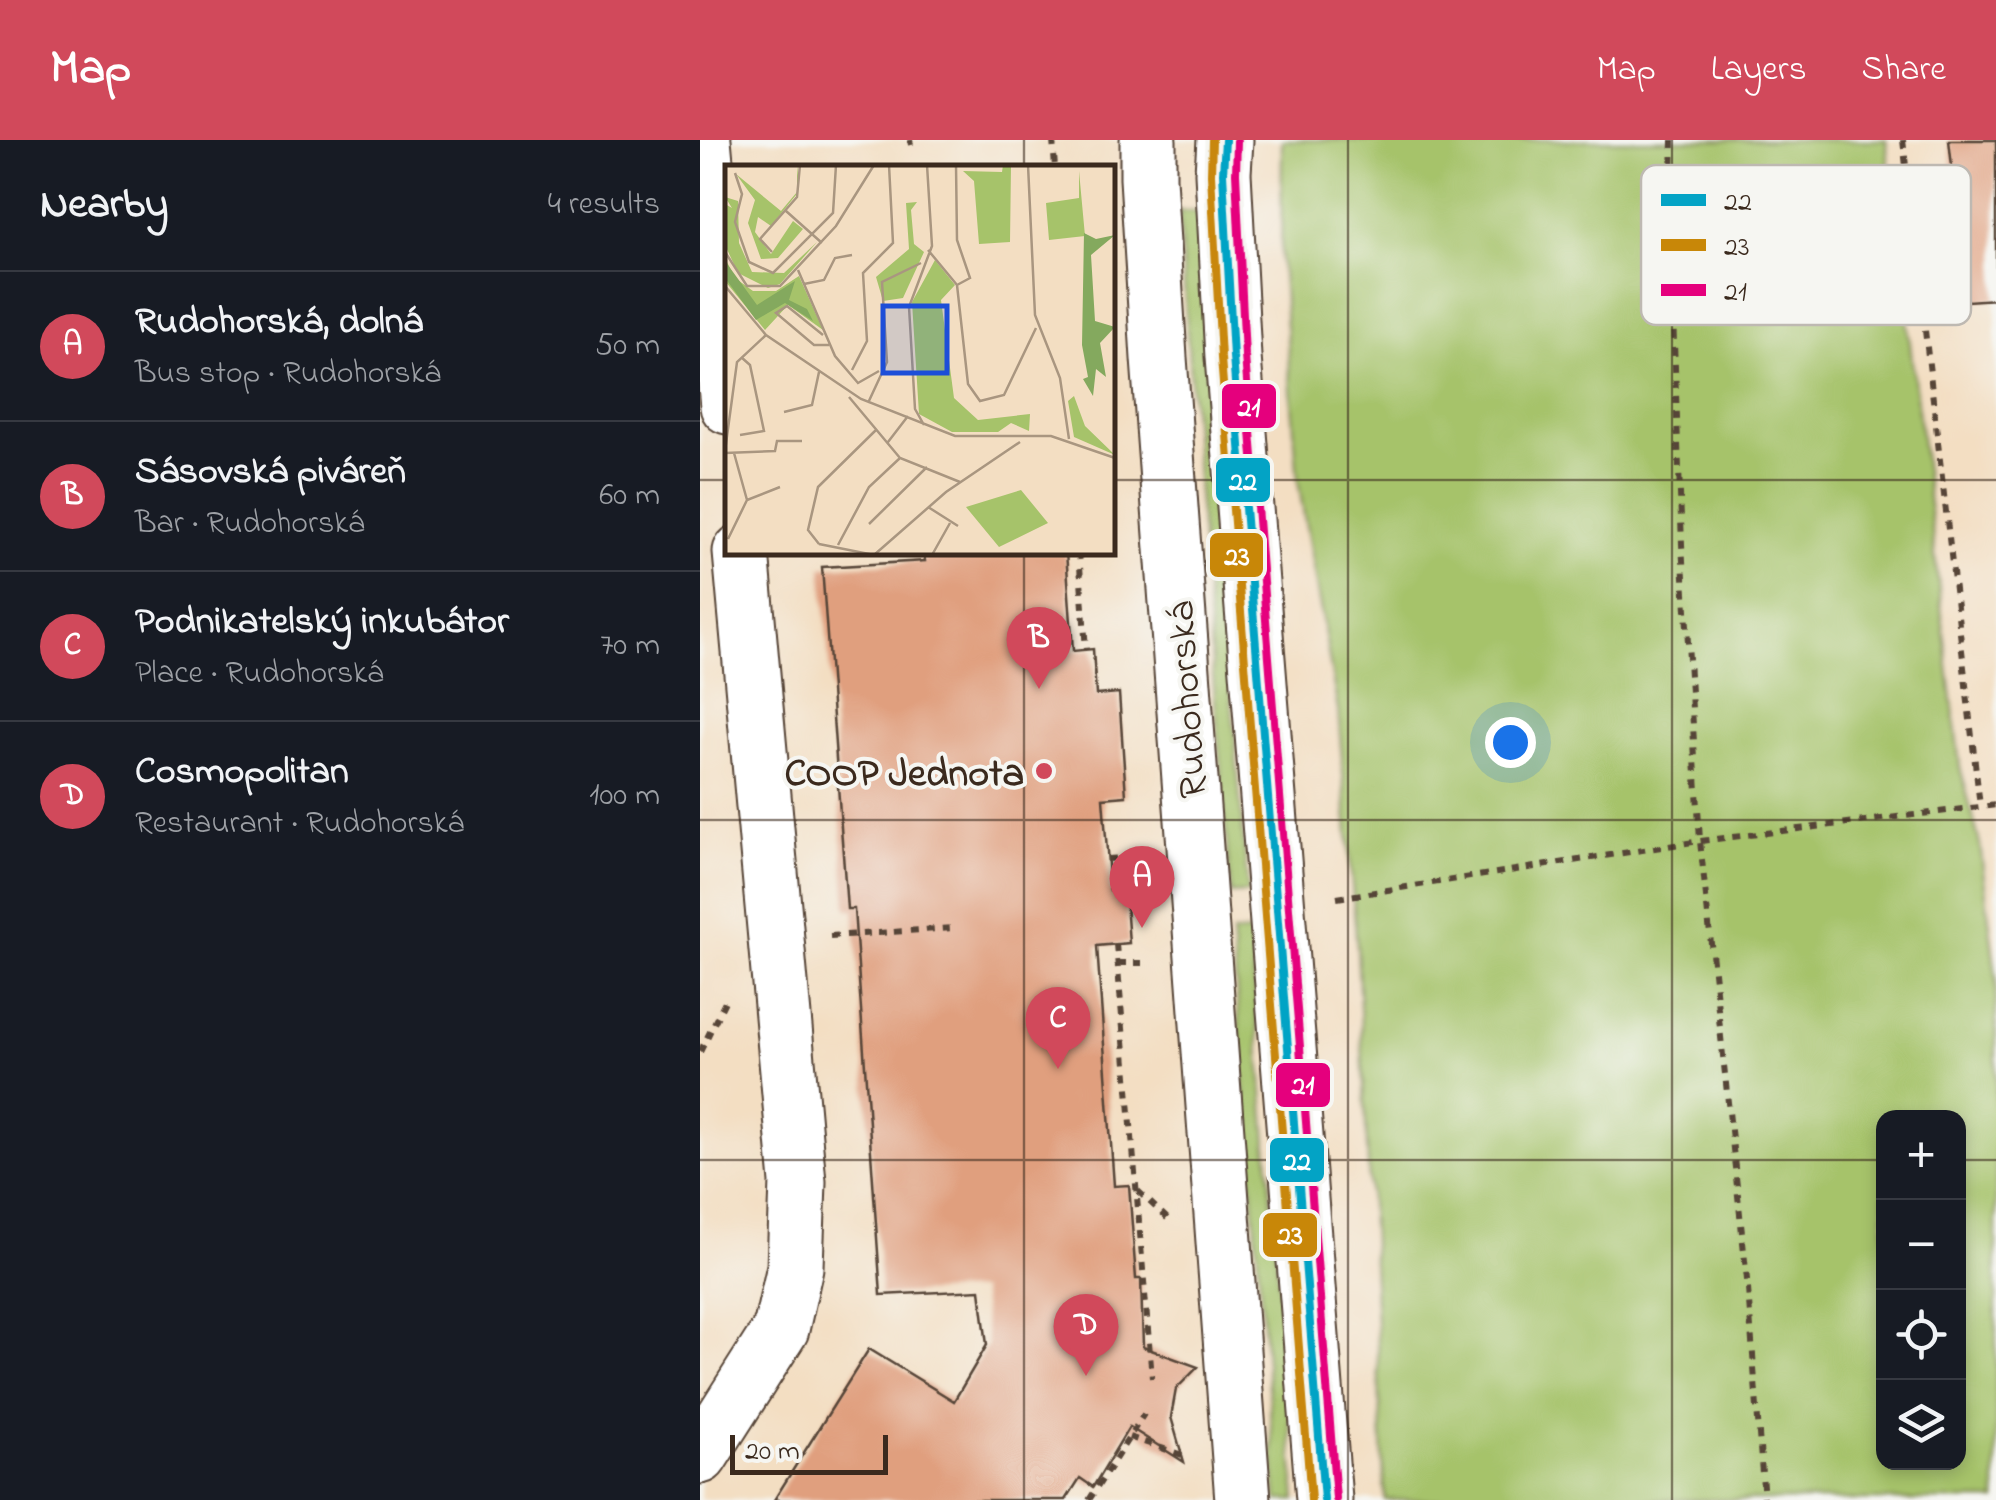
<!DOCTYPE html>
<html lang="en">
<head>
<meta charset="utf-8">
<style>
  body { margin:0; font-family:"Indie Flower",sans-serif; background:#20242c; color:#f1f3f6 }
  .controls { position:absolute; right:30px; bottom:30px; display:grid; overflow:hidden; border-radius:20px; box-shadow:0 5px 15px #0003 }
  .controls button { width:90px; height:90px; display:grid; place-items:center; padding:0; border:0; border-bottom:2px solid #363941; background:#171b24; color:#f1f3f6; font:50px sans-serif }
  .scale { position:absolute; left:30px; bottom:25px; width:158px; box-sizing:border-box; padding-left:10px; border:5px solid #3b2a1e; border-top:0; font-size:28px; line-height:35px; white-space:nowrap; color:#3b2a1e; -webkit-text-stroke:8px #f6f6f2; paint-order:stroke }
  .you { position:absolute; left:810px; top:602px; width:35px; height:35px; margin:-25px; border:8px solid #fff; border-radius:50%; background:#1a73e8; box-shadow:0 0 0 15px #1a73e833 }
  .badge { display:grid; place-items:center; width:65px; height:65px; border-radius:50%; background:#d1495b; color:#fff; font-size:32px; font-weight:700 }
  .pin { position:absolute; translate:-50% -82px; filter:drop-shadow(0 2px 5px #0008) }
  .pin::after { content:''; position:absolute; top:52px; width:35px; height:30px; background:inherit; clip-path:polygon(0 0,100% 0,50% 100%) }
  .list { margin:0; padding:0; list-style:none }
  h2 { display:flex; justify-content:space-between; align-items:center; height:130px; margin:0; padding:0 40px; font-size:42px }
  h2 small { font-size:32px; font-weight:400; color:#9ea1a6 }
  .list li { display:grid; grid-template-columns:65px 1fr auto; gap:30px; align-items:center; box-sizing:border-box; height:150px; padding:0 40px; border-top:2px solid #363941 }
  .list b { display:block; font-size:38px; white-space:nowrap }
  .list p { margin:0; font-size:32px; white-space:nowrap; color:#9ea1a6 }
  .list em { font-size:32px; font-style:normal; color:#9ea1a6 }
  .icon { flex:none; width:55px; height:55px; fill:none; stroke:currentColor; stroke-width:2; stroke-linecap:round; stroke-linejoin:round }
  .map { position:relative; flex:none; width:1296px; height:1360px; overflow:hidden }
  header { display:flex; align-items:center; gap:60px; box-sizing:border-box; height:140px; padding:0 50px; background:#d1495b; color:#fff }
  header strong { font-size:48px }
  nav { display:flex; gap:55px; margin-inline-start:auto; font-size:35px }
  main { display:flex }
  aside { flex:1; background:#171b24 }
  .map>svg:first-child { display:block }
  .green { fill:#a6c36a; stroke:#707644; stroke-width:2.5; fill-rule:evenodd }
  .building { fill:#e09f7e }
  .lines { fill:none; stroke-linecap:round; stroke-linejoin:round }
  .minor-casing { stroke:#574537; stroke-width:59 }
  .path { stroke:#574537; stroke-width:6; stroke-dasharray:8 8; stroke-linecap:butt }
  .minor { stroke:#fff; stroke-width:55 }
  .bus-1-casing { stroke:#f6f6f2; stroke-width:15 }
  .bus-2-casing { stroke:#f6f6f2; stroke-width:15 }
  .bus-3-casing { stroke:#f6f6f2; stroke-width:15 }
  .bus-1 { stroke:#03a3c5; stroke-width:8 }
  .bus-2 { stroke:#c88708; stroke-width:8 }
  .bus-3 { stroke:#e5007d; stroke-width:8 }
  .grid { fill:none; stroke:#3b2a1e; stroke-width:2.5; stroke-opacity:0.55 }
  .poi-dot { fill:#d1495b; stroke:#f6f6f2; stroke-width:4 }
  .labels { text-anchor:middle; stroke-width:8; stroke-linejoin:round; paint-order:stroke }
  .street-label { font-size:40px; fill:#3b2a1e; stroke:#f6f6f2 }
  .poi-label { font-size:40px; font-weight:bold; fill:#3b2a1e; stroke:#f6f6f2; text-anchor:end }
  .inset-road { fill:none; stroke:#a99680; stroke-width:2.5 }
  .view { fill:#1d4ed8; fill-opacity:0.15; stroke:#1d4ed8; stroke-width:5 }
  .inset-edge { fill:none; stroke:#3b2a1e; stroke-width:5 }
  .key { fill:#f6f6f2; stroke:#beb9b2; stroke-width:2.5 }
  .key-label { font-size:28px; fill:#3b2a1e }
  .line-badge { stroke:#f6f6f2; stroke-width:4 }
  .badge-label { font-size:28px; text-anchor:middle; font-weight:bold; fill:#fff }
</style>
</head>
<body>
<header>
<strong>Map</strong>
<nav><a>Map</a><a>Layers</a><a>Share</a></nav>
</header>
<main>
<aside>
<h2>Nearby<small>4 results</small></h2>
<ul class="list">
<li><span class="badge">A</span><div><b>Rudohorská, dolná</b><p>Bus stop · Rudohorská</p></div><em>50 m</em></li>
<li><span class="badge">B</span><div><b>Sásovská piváreň</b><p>Bar · Rudohorská</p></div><em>60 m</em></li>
<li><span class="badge">C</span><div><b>Podnikatelský inkubátor</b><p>Place · Rudohorská</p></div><em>70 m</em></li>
<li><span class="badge">D</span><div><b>Cosmopolitan</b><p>Restaurant · Rudohorská</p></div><em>100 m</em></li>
</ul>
</aside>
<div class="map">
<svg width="1296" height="1360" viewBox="0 0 1296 1360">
  <rect width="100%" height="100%" fill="#f6f6f2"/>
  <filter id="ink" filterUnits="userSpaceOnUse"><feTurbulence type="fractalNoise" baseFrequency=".01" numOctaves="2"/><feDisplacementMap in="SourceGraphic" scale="20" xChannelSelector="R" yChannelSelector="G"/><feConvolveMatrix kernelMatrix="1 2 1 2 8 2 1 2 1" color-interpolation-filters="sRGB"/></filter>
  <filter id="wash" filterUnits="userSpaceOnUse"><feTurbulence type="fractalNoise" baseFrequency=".0048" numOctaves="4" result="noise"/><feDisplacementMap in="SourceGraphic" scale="40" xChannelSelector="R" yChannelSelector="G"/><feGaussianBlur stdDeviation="2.25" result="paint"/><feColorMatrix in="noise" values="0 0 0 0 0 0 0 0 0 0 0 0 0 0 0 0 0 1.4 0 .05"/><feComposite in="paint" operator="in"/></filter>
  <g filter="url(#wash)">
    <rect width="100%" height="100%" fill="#f3dec2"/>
    <!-- green -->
    <g class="green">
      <path d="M582,0H1186L1260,627L1280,704L1296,837V1360H685L657,808L638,570L598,341L581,122ZM1184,978H1258V1322H1184Z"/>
      <polygon points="479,71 499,71 514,352 548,753 531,754 498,353"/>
      <polygon points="550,792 596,1360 577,1360 532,794"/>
    </g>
    <g id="blocks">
      <!-- building -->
      <g class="building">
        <polygon points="1249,0 1296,0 1296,159 1267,161"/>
        <polygon points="224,412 366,412 373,511 393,509 396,555 419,553 426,656 403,658 410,751 425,750 429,803 397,806 414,1046 429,1045 436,1139 441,1139 443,1207 498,1227 476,1249 471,1277 484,1322 429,1287 393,1347 380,1338 366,1360 74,1360 169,1209 254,1261 287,1205 280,1150 181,1155 154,769 147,769 122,427 225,421"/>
      </g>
    </g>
  </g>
  <g filter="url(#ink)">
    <use href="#blocks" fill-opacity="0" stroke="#574537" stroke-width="2.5"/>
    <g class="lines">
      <defs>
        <g id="minor">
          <polyline points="3,0 28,266"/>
          <polyline points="448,0 448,38 459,218 543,1360"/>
          <polyline points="525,0 523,33 533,217 624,1360"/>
          <polyline points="0,1316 81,1189 95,1127 98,1042 41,412"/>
        </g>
      </defs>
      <!-- minor casing -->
      <use href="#minor" class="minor-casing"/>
      <!-- path -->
      <g class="path">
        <polyline points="210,0 211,5"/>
        <polyline points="353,0 355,28"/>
        <polyline points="973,0 970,102 982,404 1000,701 1048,1149 1064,1360"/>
        <polyline points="1203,0 1280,666"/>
        <polyline points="379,412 386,510"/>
        <polyline points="408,719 441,717"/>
        <polyline points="410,741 412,751"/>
        <polyline points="637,758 1000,701 1296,665"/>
        <polyline points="130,796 254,788"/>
        <polyline points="416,804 452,1238"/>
        <polyline points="418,823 449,823"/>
        <polyline points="0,912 26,859"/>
        <polyline points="438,1051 469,1080"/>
        <polyline points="429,1297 485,1316"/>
        <polyline points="389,1360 444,1274"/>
      </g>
      <!-- minor -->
      <use href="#minor" class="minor"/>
      <defs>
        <polyline id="bus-1" points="525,0 523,33 533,217 624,1360"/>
        <polyline id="bus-2" points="512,0 511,34 521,218 611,1360"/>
        <polyline id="bus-3" points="537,1 536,33 545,216 636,1359"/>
      </defs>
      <!-- bus-1 casing -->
      <use href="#bus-1" class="bus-1-casing"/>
      <!-- bus-2 casing -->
      <use href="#bus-2" class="bus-2-casing"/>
      <!-- bus-3 casing -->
      <use href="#bus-3" class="bus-3-casing"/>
      <!-- bus-1 -->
      <use href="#bus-1" class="bus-1"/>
      <!-- bus-2 -->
      <use href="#bus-2" class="bus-2"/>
      <!-- bus-3 -->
      <use href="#bus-3" class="bus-3"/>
    </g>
  </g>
  <!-- grid -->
  <path class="grid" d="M324,0V28M648,0V1360M972,0V1360M0,340H28M412,340H1296M324,412V1360M0,680H1296M0,1020H1184M1258,1020H1296"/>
  <!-- markers -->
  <circle class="poi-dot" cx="344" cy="631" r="10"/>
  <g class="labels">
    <!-- street labels -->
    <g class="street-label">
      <text transform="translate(485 560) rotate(-94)" y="14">Rudohorská</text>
    </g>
    <!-- poi labels -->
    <g class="poi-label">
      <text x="324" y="645">COOP Jednota</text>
    </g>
  </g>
  <!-- overview -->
  <g transform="translate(25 25)">
    <rect width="390" height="390" fill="#f3dec2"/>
    <path d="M72,0L74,22L71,30L46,61L33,52L30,67L46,89L68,56L78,64L53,93L36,94L23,58L30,35L11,9L56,46L72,27ZM278,0H286L285,77L254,79L249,16L238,6L277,7ZM354,6L360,71L324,75L321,38L354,33ZM0,32L13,36L14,78L27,107L59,108L92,77L55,119L43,123L13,108L0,80V39L7,43ZM192,37L186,45L189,79L199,87L178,133L158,136L151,112L184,84L181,38ZM0,93L10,113L28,126H51L74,111L98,165L63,140L40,165L0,116ZM210,95L230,120L216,135L229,233L253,255L305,249L304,266L286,258L273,267H227L194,249L187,137ZM349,231L360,261L390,290L349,272L343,236ZM296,325L323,358L274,382L241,342Z" fill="#a6c36a"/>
    <path d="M359,68L371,74L390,70L366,90L370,156L390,162L375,178L381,212L371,204L368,231L358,214L363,212L357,180ZM0,96L32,140L70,116L64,135L82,144L88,156L60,138L31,155L0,113Z" fill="#84a95e"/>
    <path class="inset-road" d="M231,0L232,75L245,113L232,120M303,0L310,150L335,213L344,274M10,8L17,29L10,57L24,97L48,108L108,48L111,0M61,46L97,78M203,85L232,120L243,219L255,236L279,230L311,163M0,87L22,121H55L111,61L149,0M47,87L35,74L72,32L75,0M73,105L110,191L133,218L154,206M79,119L99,115L110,93L127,90M0,121L41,170L136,234L230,271H326L390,293M98,170L62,141L51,148L89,180H104M127,205L142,176L138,108L168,78L164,0M124,232L175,293L235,317M143,238L162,197L157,117L196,98M59,247L87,240L94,207M199,260L190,244L184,142L207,81L202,0M15,270L39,266L25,200L16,192M163,277L183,251M0,286L12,197L41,170M0,288L50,286L52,276H77M9,288L22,335M203,342L233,361M144,359L202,302M3,374L22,335L55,322M94,379L83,365L93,322L152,264M94,379L149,390M113,380L144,322L175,293M149,390L221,327L295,277M207,390L225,358"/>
    <path class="view" d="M158,141H222V208H158Z"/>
    <rect width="390" height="390" class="inset-edge"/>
  </g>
  <!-- legend -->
  <rect x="941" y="25" width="330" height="160" rx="15" class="key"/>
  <rect x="961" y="54" width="45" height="12" fill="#03a3c5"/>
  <rect x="961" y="99" width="45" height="12" fill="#c88708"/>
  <rect x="961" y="144" width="45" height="12" fill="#e5007d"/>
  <g class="key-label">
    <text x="1024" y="70">22</text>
    <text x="1024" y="115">23</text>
    <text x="1024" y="160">21</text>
  </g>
  <g class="line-badge">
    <rect x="520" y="242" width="58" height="48" rx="10" fill="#e5007d"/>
    <rect x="514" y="316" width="58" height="48" rx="10" fill="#03a3c5"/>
    <rect x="508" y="391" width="57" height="48" rx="10" fill="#c88708"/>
    <rect x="574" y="921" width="58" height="48" rx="10" fill="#e5007d"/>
    <rect x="568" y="996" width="58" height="48" rx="10" fill="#03a3c5"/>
    <rect x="561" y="1071" width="58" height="48" rx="10" fill="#c88708"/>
  </g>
  <g class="badge-label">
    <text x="549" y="276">21</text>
    <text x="543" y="350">22</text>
    <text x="537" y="425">23</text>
    <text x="603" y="954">21</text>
    <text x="597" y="1030">22</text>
    <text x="590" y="1104">23</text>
  </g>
</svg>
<div class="controls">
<button>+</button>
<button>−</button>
<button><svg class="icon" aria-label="locate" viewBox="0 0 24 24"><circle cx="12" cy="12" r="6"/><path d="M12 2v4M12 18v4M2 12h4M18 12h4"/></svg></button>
<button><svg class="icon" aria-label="layers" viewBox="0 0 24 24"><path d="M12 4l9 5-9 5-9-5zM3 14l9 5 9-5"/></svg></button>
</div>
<div class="scale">20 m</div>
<div class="you"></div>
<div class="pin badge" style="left:442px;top:788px">A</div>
<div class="pin badge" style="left:339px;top:549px">B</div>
<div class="pin badge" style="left:358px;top:929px">C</div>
<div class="pin badge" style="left:386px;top:1236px">D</div>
</div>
</main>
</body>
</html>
